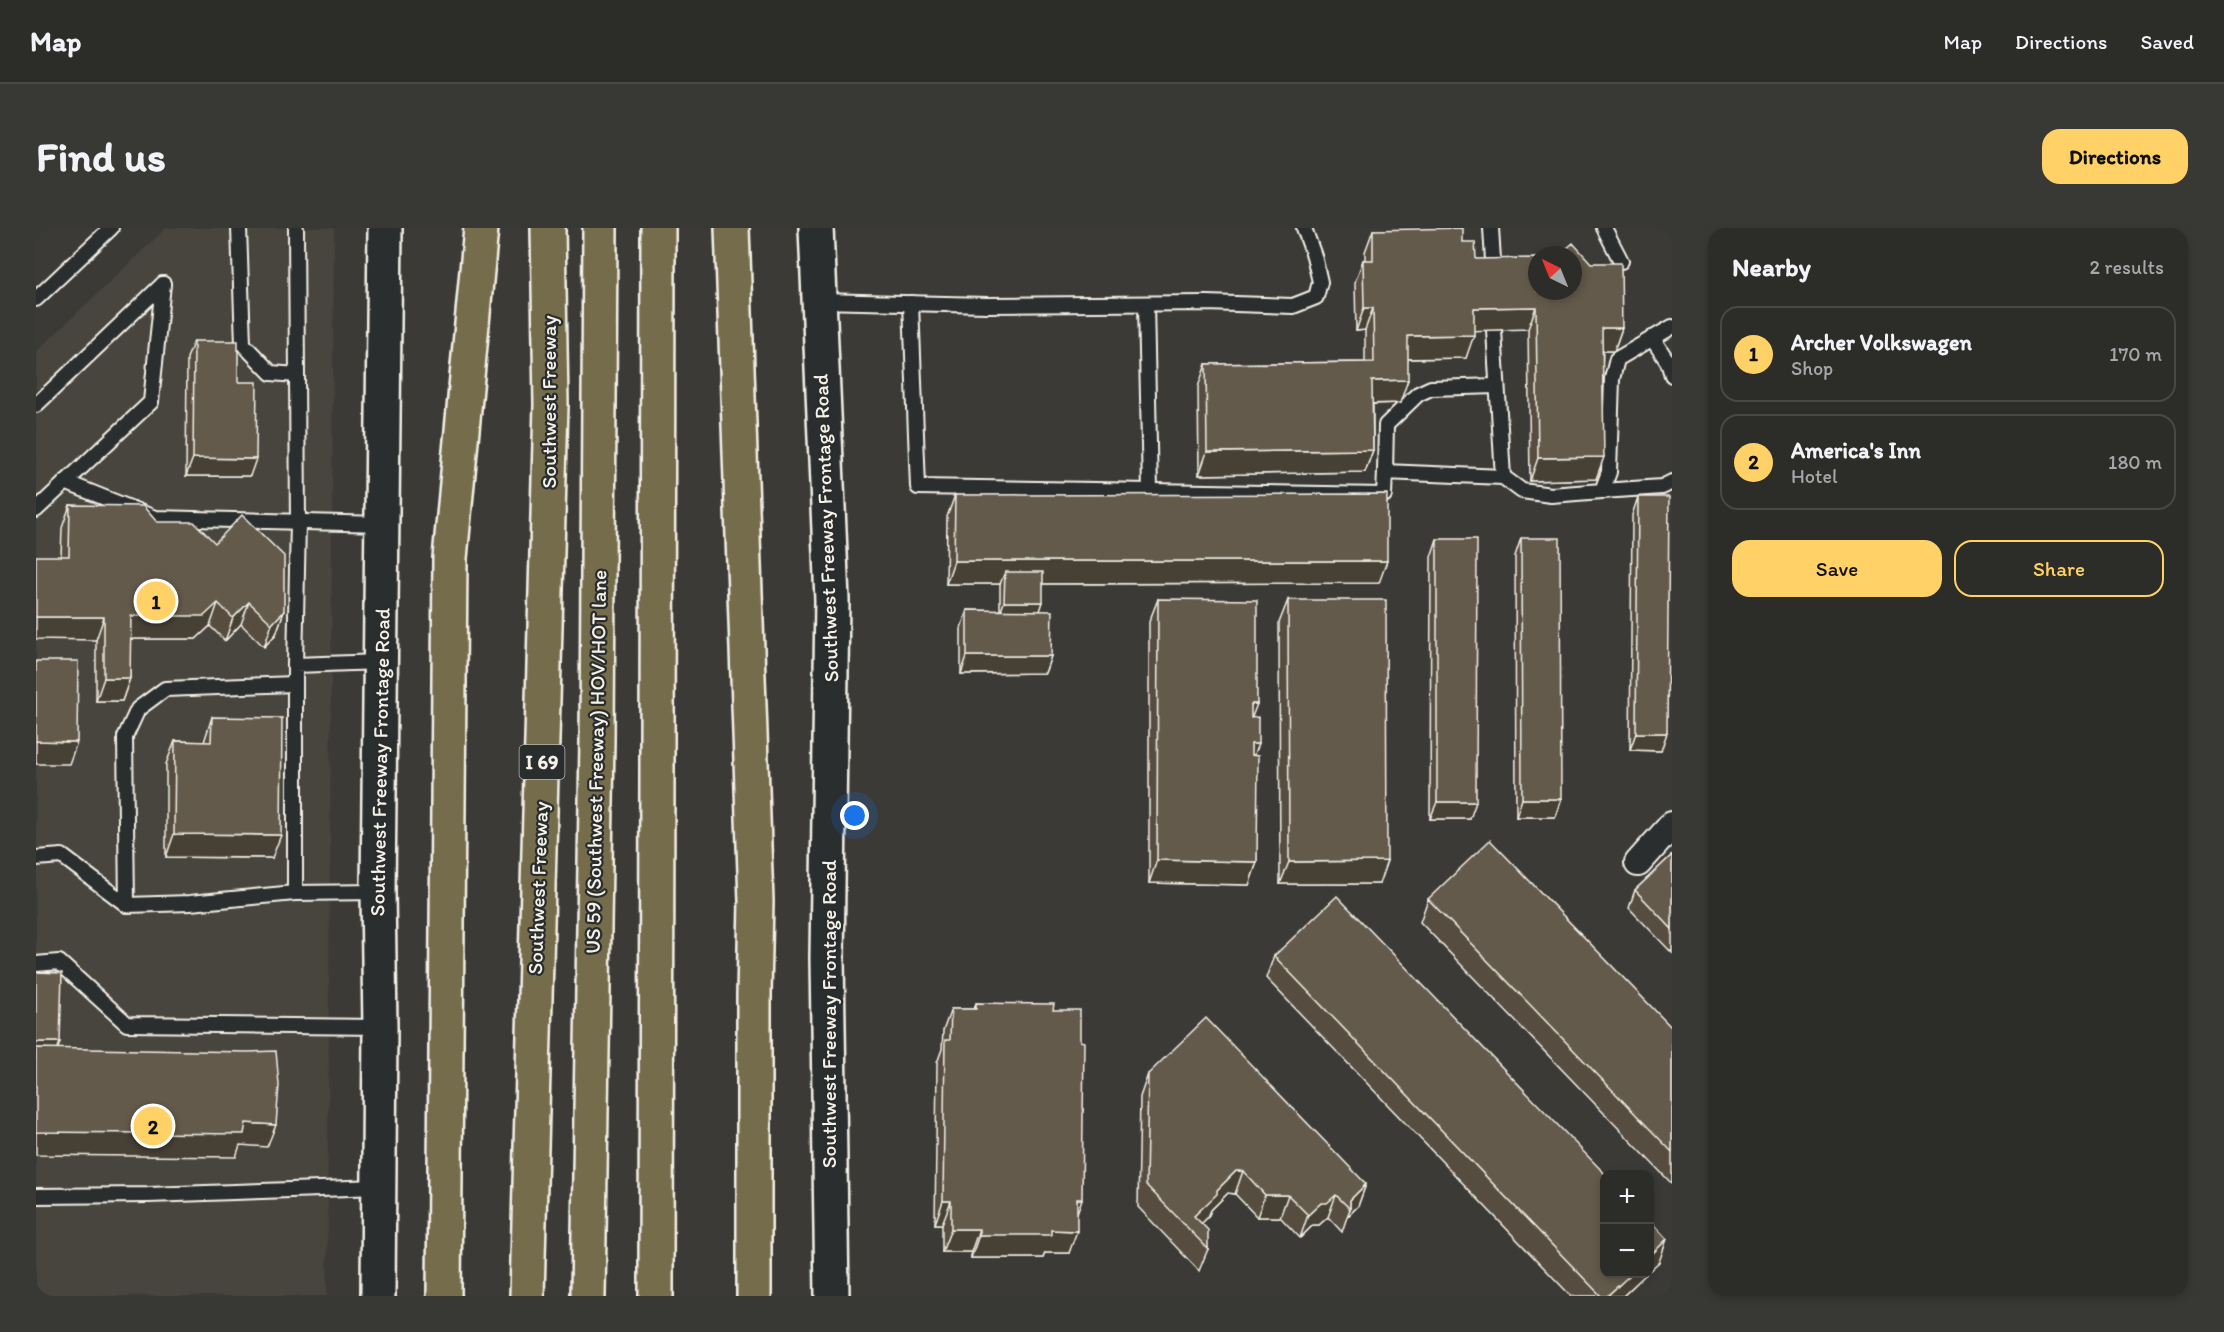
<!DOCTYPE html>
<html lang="en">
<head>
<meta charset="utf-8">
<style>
  body { margin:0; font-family:Itim,sans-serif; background:#383835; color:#f1f3f6 }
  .controls { position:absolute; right:18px; bottom:18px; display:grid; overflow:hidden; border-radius:12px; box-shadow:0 3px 9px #0003 }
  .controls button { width:54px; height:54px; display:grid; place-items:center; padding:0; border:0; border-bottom:2px solid #484846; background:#2c2c29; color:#f1f3f6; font:30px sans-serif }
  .compass { position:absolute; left:1492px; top:18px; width:54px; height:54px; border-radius:50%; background:#2c2c29; box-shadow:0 3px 9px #0003; rotate:317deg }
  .you { position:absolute; left:819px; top:588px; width:21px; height:21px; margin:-15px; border:4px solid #fff; border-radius:50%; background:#1a73e8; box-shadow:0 0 0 9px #1a73e833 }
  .badge { display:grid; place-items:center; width:39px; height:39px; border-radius:50%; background:#ffd166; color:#111; font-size:20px; font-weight:700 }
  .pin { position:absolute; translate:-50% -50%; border:3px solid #fff; box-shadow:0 2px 6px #0006 }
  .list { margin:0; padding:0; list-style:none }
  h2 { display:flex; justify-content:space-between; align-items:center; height:78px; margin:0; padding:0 24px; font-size:26px }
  h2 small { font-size:20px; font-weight:400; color:#a6a7a8 }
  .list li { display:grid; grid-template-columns:39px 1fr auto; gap:18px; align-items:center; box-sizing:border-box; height:96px; margin:0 12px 12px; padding:0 12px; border:2px solid #484846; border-radius:18px }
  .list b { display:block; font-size:22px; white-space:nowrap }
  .list p { margin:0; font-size:20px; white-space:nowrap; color:#a6a7a8 }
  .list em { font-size:20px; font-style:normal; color:#a6a7a8 }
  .actions { display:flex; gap:12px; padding:18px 24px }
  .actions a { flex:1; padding:14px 0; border:2px solid #ffd166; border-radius:18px; text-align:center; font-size:21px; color:#ffd166 }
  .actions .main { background:#ffd166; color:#111 }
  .map { position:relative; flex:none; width:1636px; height:1068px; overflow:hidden; border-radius:18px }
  header { display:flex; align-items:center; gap:36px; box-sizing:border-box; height:84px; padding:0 30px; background:#2c2c29; border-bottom:2px solid #484846 }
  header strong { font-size:28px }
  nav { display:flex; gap:33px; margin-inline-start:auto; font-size:21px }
  .intro { display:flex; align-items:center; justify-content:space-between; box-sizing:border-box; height:144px; padding:0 36px }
  h1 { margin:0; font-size:42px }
  .button { padding:15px 27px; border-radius:18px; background:#ffd166; color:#111; font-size:21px; font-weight:700 }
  main { display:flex; gap:36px; padding:0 36px }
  aside { flex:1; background:#2c2c29; border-radius:18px; box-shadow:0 3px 9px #0003 }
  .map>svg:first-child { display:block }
  .built { fill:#47443d }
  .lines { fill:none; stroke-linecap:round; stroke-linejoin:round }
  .service-casing { stroke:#f4f1e8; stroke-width:18 }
  .minor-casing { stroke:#f4f1e8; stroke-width:30 }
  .secondary-casing { stroke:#f4f1e8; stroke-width:38 }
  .motorway-casing { stroke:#f4f1e8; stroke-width:38 }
  .service { stroke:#2a2d2e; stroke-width:14 }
  .minor { stroke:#2a2d2e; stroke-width:26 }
  .secondary { stroke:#2a2d2e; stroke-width:33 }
  .motorway { stroke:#746c4b; stroke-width:33 }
  .wall { fill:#564d40; stroke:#f4f1e8; stroke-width:1.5 }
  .shaded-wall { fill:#463f34; stroke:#f4f1e8; stroke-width:1.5 }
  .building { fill:#645a4b; stroke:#f4f1e8; stroke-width:1.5 }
  .labels { text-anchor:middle; stroke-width:4.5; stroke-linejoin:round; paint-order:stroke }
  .shield { fill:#2a2d2e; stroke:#b7b6b0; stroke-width:1.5 }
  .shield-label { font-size:20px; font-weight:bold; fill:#f4f1e8 }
  .street-label { font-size:21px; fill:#f4f1e8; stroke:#2a2d2e }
</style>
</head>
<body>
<header>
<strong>Map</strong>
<nav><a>Map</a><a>Directions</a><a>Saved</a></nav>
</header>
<div class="intro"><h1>Find us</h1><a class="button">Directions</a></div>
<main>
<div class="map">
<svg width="1636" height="1068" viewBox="0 0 1636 1068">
  <rect width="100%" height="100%" fill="#3b3a37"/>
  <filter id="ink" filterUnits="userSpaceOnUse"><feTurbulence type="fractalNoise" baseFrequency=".0167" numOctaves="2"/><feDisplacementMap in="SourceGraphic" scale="12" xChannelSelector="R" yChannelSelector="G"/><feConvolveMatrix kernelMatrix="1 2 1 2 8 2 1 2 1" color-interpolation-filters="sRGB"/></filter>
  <g filter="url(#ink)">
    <!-- built -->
    <polygon class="built" points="130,0 298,0 291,1068 0,1068 0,124"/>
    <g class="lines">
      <defs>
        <g id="service">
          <polyline points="203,0 207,116 235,145 261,147"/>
          <polyline points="1455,0 1458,48"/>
          <polyline points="1568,0 1585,33"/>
          <polyline points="0,71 75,0"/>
          <polyline points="783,73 951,77 1171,75 1257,78 1280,69 1284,54 1278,28 1268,0"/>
          <polyline points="875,75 882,259 1114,263 1110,76"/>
          <polyline points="1458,102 1467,249"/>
          <polyline points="1616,110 1632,134 1636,147"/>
          <polyline points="0,177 127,56"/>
          <polyline points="1349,244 1350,197 1382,166 1395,160 1461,158"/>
          <polyline points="29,254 119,290 346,296"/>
          <polyline points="1114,263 1348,267 1349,244 1467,249 1486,263 1515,267 1566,263 1573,244 1576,151 1581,131 1636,99"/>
          <polyline points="1566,263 1626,259 1636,254"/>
          <polyline points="0,282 115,174 127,56"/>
          <polyline points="259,437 262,294 260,0"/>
          <polyline points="0,630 26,628 91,677 154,675 259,665"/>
          <polyline points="342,664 259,665 259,437 345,434"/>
          <polyline points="91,677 89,509 102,481 129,461 259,456"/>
          <polyline points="0,736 23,734 91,796 344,799"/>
          <polyline points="0,968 112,967 343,959"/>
        </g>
        <polyline id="minor" points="1602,635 1636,597"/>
        <g id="secondary">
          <polyline points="780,0 796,372 791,730 796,1068"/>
          <polyline points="342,1068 344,799 342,664 349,0"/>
        </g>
        <g id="motorway">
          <polyline points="696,0 720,673 718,767 718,1068"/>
          <polyline points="408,1068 414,330 445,0"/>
          <polyline points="491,1068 515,176 512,0"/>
          <polyline points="552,1068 561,513 564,0"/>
          <polyline points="620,1068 622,0"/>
        </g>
      </defs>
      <!-- service casing -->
      <use href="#service" class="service-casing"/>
      <!-- minor casing -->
      <use href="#minor" class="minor-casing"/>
      <!-- secondary casing -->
      <use href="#secondary" class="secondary-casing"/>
      <!-- motorway casing -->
      <use href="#motorway" class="motorway-casing"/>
      <!-- service -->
      <use href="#service" class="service"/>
      <!-- minor -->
      <use href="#minor" class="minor"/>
      <!-- secondary -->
      <use href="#secondary" class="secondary"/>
      <!-- motorway -->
      <use href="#motorway" class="motorway"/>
    </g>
    <!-- wall -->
    <g class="wall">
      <polygon points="1337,2 1426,14 1440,31 1586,100 1578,123 1567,123 1560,251 1494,253 1492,101 1438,102 1430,130 1372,131 1364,175 1337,176 1337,222 1329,244 1163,247 1162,159 1170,136 1329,134 1329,102 1320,103 1319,54 1327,32 1329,32 1329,24"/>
      <polygon points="158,113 202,154 214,248 150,248 151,130"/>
      <polygon points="919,267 1343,355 1007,356 1004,383 1015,428 1009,445 925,446 925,400 931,382 964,383 964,356 910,356 911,289"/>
      <polygon points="1602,269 1625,523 1594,522 1596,287"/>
      <polygon points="34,277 121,294 248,383 240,406 228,419 205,396 189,413 174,398 160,411 94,411 94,450 86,473 60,473 60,412 25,328 26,300"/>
      <polygon points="1485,310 1519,589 1480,589 1479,328"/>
      <polygon points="1401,311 1434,591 1394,591 1395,329"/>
      <polygon points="1122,371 1216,490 1221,634 1213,657 1113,655 1113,394"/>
      <polygon points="1252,372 1343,656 1244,656 1243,395"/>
      <polygon points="176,489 236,630 130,629 130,536 139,513 168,514"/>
      <polygon points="1636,627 1636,725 1593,680 1599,662"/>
      <polygon points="1392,671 1636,800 1636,956 1384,694"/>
      <polygon points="1238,728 1610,1046 1587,1068 1535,1068 1230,750"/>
      <polygon points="940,775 1017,782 1041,985 1033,1025 1009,1025 1007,1030 935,1030 935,1024 906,1024 906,996 899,996 901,835 906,821 907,803 915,781 938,781"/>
      <polygon points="1112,846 1330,956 1322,978 1311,989 1306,1004 1292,989 1283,997 1277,997 1264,1010 1244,989 1221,989 1199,966 1192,965 1175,982 1172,989 1165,995 1172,1021 1163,1043 1102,979 1104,869"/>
    </g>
    <!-- shaded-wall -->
    <g class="shaded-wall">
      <polygon points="1500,79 1492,101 1430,103 1438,80"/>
      <polygon points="1328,80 1337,80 1329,102 1320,103"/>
      <polygon points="1566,100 1586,100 1578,123 1558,123"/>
      <polygon points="1438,107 1430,130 1363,131 1372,108"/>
      <polygon points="1372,152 1364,175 1328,176 1336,153"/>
      <polygon points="1337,222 1329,244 1163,247 1171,224"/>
      <polygon points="1568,229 1560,251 1494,253 1502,230"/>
      <polygon points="157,230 220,231 214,248 150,248"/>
      <polygon points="918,333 1351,333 1343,355 969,356 969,344 964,356 910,356"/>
      <polygon points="213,374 205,396 189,413 197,390"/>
      <polygon points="968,374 1007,374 1003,386 964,386"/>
      <polygon points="182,375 174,398 160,411 86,411 95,388"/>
      <polygon points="248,383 240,406 228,419 236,396"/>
      <polygon points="0,389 68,389 60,412 0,411"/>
      <polygon points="931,428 1015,428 1009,445 925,446"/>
      <polygon points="68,450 94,450 86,473 60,473"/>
      <polygon points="1215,476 1221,476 1212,499"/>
      <polygon points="1600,505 1631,505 1625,523 1594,522"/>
      <polygon points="0,513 41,514 33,536 0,536"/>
      <polygon points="1215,516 1222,516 1213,539"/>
      <polygon points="1486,571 1525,571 1519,589 1480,589"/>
      <polygon points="1401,574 1440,574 1434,591 1394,591"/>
      <polygon points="138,606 245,607 236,630 130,629"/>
      <polygon points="1121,632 1221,634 1213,657 1113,655"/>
      <polygon points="1351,633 1343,656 1244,656 1253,634"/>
      <polygon points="0,814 24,814 18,832 0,832"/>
      <polygon points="210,895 240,897 231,919 204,917 200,929 0,927 0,904"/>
      <polygon points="1200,943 1207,943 1199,966 1192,965 1175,982 1172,989 1156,1005 1158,988 1181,962"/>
      <polygon points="1330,956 1322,978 1311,989 1314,981 1314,972"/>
      <polygon points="1229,967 1252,967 1244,989 1221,989"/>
      <polygon points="1300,967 1292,989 1283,997 1277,997 1264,1010 1272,987 1285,975"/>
      <polygon points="1041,971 1046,971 1038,994"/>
      <polygon points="907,973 915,973 906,996 899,996"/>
      <polygon points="915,1001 943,1001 935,1024 906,1024"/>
      <polygon points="1015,1002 1041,1003 1033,1025 1009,1025 1007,1030 935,1030 943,1007"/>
      <polygon points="1631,1011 1623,1034 1614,1042 1614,1028"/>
      <polygon points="1595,1046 1610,1046 1587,1068 1571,1068"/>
    </g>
    <!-- building -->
    <g class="building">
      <polygon points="1426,0 1426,14 1439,14 1440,31 1501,30 1501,63 1537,63 1537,27 1523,27 1537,15 1555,35 1585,35 1586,100 1566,100 1568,229 1502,230 1500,79 1438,80 1438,107 1372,108 1372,152 1336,153 1337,222 1171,224 1170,136 1338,134 1337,80 1328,80 1327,32 1337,32 1337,2"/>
      <polygon points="158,113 202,113 202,154 221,154 220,231 157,230"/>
      <polygon points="1351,266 1351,333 918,333 919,267"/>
      <polygon points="1602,269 1633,269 1631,505 1600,505"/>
      <polygon points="34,277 107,278 121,294 158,294 179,315 206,287 248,328 248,383 236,396 213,374 197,390 182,375 168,388 95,388 94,450 68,450 68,389 0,389 0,328 33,328"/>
      <polygon points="1485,310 1524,310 1525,571 1486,571"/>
      <polygon points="1401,311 1441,311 1440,574 1401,574"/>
      <polygon points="969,344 1007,344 1007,374 968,374"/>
      <polygon points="1122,371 1221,372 1221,476 1215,476 1215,490 1222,489 1222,516 1215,516 1215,527 1222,528 1221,634 1121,632"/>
      <polygon points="1252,372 1350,372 1351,633 1253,634"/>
      <polygon points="931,382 1016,383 1015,428 931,428"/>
      <polygon points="0,433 42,433 41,514 0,513"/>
      <polygon points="176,489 246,490 245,607 138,606 139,513 175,514"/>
      <polygon points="1454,612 1636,800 1636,924 1392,671"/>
      <polygon points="1636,627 1636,701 1599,662"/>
      <polygon points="1301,668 1569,946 1569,1046 1595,1046 1571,1068 1565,1068 1238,728"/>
      <polygon points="0,744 26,745 24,814 0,814"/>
      <polygon points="940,775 1018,776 1017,782 1044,782 1044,813 1048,814 1046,971 1041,971 1041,1003 1015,1002 1015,1007 943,1007 943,1001 915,1001 915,973 907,973 909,812 914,812 915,781 940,781"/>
      <polygon points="1170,790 1330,956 1314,972 1314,981 1300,967 1291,975 1285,975 1272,987 1252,967 1229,967 1207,943 1200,943 1181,962 1181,966 1158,988 1172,1002 1172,1021 1110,957 1112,846"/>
      <polygon points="0,820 211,824 240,823 243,857 240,897 210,895 208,906 0,904"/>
      <polygon points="1614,993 1631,1011 1614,1028"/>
    </g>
  </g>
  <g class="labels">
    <!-- shield labels -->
    <rect class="shield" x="483.5" y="517" width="45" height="34" rx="4.5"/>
    <g class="shield-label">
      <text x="506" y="541">I 69</text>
    </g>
    <!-- street labels -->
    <g class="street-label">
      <text transform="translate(513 174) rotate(-90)" y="7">Southwest Freeway</text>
      <text transform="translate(790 300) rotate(-92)" y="7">Southwest Freeway Frontage Road</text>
      <text transform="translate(344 534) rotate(-89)" y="7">Southwest Freeway Frontage Road</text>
      <text transform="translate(560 534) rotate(-89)" y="7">US 59 (Southwest Freeway) HOV/HOT lane</text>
      <text transform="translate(502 660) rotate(-88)" y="7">Southwest Freeway</text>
      <text transform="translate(793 786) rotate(-90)" y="7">Southwest Freeway Frontage Road</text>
    </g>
  </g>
</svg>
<div class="controls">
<button>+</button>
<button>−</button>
</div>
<svg class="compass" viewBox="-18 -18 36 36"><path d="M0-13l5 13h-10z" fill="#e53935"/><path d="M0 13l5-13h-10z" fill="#a6a7a8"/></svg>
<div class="you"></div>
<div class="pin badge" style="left:120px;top:373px">1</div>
<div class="pin badge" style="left:117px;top:898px">2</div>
</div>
<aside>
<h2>Nearby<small>2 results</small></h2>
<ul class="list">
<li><span class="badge">1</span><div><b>Archer Volkswagen</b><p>Shop</p></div><em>170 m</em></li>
<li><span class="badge">2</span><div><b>America's Inn</b><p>Hotel</p></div><em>180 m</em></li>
</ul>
<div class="actions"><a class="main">Save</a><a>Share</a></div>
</aside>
</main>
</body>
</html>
